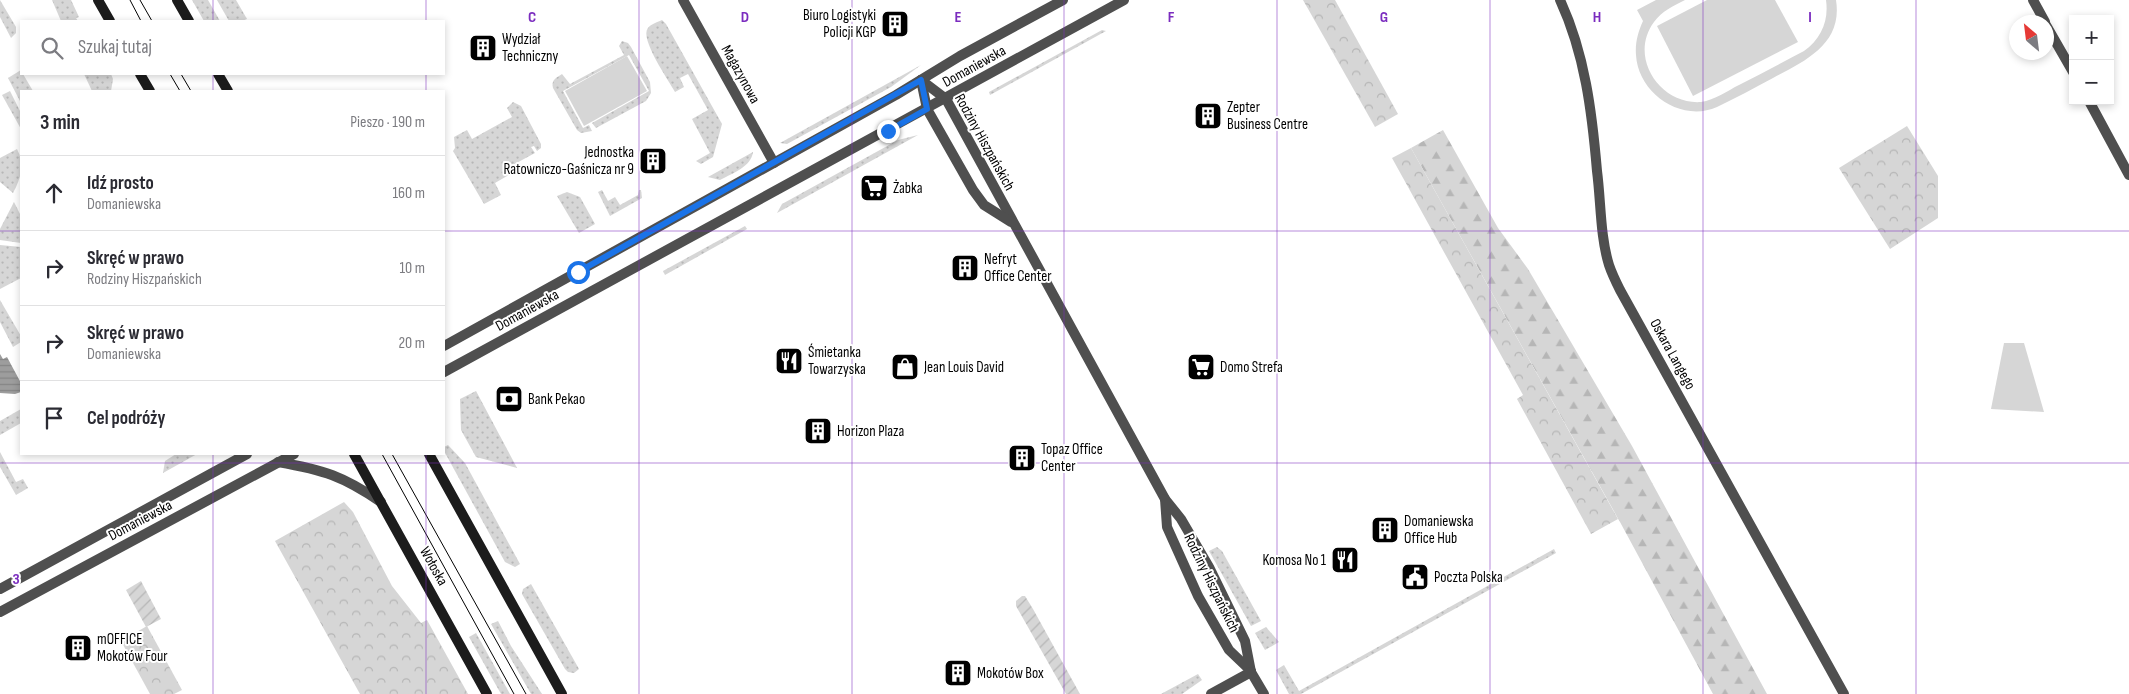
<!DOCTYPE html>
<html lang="pl">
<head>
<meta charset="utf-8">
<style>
  body { margin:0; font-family:"Sofia Sans Condensed",sans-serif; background:#f2f2f3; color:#2b2b33 }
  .controls { position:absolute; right:15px; top:15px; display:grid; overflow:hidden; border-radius:0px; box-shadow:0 2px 8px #0003 }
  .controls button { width:45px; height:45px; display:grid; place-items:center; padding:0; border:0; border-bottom:1px solid #e1e1e2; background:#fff; color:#2b2b33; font:25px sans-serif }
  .compass { position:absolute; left:2009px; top:15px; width:45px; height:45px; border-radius:50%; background:#fff; box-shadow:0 2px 8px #0003; rotate:332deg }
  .stop { position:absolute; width:15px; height:15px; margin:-11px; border:4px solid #1a73e8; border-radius:50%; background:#fff }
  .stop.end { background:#1a73e8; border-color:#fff; box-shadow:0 1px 5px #0008 }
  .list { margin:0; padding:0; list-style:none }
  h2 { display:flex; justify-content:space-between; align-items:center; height:65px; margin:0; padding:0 20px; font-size:21px }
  h2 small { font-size:16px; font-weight:400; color:#7c7c81 }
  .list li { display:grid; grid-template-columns:32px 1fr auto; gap:15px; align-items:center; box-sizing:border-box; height:75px; padding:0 20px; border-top:1px solid #e1e1e2 }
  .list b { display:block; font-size:19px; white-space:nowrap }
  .list p { margin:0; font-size:16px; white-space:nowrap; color:#7c7c81 }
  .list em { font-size:16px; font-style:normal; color:#7c7c81 }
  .icon { flex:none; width:28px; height:28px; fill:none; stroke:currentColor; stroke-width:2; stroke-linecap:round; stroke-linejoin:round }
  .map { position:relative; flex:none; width:2129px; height:694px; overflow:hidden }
  .search { position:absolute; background:#fff; box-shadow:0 2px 8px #0003; left:20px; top:20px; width:425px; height:55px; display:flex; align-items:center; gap:12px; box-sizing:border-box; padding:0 18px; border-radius:0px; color:#7c7c81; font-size:19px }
  .panel { position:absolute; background:#fff; box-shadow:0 2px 8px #0003; left:20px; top:90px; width:425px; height:365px; border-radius:0px }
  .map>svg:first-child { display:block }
  .grass { fill:url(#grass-dots) }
  .forest { fill:url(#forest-firs) }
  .park { fill:url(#park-crowns) }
  .garden { fill:url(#garden-furrows) }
  .pitch { fill:#d6d6d6 }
  .water { fill:url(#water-rules) }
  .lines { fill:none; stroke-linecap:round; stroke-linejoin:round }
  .minor { stroke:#4f4f4f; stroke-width:10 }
  .tertiary { stroke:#4f4f4f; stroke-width:10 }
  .secondary { stroke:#1c1c1c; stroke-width:10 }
  .tram { stroke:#000; stroke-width:1 }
  .route { stroke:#1a73e8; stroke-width:6 }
  .grid { fill:none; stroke:#7b2cbf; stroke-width:1; stroke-opacity:0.55 }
  .labels { text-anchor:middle; stroke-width:4; stroke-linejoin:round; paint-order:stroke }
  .poi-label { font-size:15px; fill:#000; stroke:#fff; text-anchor:start }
  .street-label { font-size:15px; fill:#000; stroke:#fff }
  .grid-label { font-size:16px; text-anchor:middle; font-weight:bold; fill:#7b2cbf; stroke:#fff; stroke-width:4; stroke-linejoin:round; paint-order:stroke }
</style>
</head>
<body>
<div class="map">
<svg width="2129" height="694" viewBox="0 0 2129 694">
  <defs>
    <pattern id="grass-dots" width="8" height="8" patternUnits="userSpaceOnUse" patternTransform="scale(1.25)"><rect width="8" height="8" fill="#d6d6d6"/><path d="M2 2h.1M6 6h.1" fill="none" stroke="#b6b6b6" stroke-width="1.8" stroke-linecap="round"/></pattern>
    <pattern id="forest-firs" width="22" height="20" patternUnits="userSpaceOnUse" patternTransform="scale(1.25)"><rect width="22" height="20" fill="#d6d6d6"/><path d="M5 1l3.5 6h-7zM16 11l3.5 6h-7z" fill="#b6b6b6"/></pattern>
    <pattern id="park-crowns" width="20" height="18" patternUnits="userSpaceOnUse" patternTransform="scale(1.25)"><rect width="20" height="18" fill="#d6d6d6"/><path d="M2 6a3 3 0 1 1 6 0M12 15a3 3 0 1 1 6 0" fill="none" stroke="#b6b6b6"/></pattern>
    <pattern id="garden-furrows" width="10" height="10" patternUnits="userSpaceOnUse" patternTransform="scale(1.25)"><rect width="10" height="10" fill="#d6d6d6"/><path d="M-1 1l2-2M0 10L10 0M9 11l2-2" fill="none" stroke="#b6b6b6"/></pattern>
    <pattern id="water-rules" width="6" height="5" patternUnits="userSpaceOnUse" patternTransform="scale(1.25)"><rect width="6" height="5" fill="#9d9d9d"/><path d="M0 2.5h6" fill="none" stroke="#858585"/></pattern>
  </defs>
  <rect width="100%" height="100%" fill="#fff"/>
  <!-- grass -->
  <g class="grass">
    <polygon points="0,0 16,27 16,33 11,38 0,17"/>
    <polygon points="52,0 71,0 79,17 76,18 78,21 61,21"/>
    <polygon points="192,0 208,0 220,21 204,21"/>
    <polygon points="217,0 236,0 247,19 242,21 229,21"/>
    <path d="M662,20L666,24L722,124L713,157L701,164L696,161L710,153L692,119L708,110L688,74L680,78L684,87L675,92C669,81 639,38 648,28C651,24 658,22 662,20Z"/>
    <polygon points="1102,30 1106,31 990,95 989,92"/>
    <path d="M622,41L628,43L631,47L650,82L651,93L646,101L596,128L592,123L649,91L629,55L563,91L583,128L589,125L592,131L581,133L577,130L553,88C551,80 556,78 562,74L570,84L624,55L619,46Z"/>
    <polygon points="921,65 891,87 787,144 780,143"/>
    <polygon points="21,70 21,74 23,74 33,91 21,91 21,103 8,78"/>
    <polygon points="84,74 111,74 113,79 111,91 92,91"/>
    <polygon points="10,91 21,113 21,129 2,95"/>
    <polygon points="513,102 521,106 541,144 541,148 537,151 534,146 531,147 535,153 511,166 514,172 495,183 501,195 484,204 453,151 455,148 454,137 467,130 472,139 512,117 507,108"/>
    <polygon points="918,135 777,213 782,204 898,140"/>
    <path d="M17,149C25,164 21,178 13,193L0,182V158Z"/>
    <path d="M753,152C751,167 733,173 720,180L708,177Z"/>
    <polygon points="602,190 608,201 615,197 620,205 638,195 639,190 641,190 642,198 610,216 598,192"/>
    <polygon points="567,192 580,197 595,224 579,233 557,196"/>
    <polygon points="14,202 21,216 21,243 0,240 0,229"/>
    <polygon points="745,226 747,229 665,275 663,271"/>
    <polygon points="0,245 21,247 21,278 0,289"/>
    <polygon points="0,300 21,336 21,342 13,347 0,322"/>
    <polygon points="476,391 517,468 476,457 461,430 460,399"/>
    <polygon points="21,409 21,423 0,435 0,421"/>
    <polygon points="448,445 465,463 520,564 515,567 505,562 444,451 444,447"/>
    <polygon points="0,452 16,482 23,479 28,488 16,495 0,467"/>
    <polygon points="176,454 197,454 163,473 165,461"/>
    <polygon points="1217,547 1222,551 1261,621 1251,626 1209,551"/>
    <polygon points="1554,549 1556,553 1301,694 1289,694 1276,670 1284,665 1299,691"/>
    <polygon points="531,584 579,669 574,673 568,672 565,669 522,594 523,589"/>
    <polygon points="498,621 511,646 542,694 531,694 491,624"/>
    <polygon points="1266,627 1279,642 1265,650 1255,633"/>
    <polygon points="476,633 510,694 501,694 469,637"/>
    <polygon points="1198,674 1202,680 1182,694 1161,694"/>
  </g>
  <!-- forest -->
  <polygon class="forest" points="1443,130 1498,228 1528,269 1632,446 1767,694 1713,694 1620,522 1411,148"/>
  <!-- park -->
  <g class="park">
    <polygon points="1303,0 1335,0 1398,114 1375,127"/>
    <polygon points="1907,126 1938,176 1938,218 1890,249 1839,168"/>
    <polygon points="1411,148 1618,519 1591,534 1517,399 1523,395 1392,158"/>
    <polygon points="344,502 353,512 392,586 421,623 427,620 468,694 360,694 275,541"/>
    <polygon points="147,626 182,690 174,694 150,694 121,641"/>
  </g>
  <!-- garden -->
  <g class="garden">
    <polygon points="141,581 161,619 146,627 126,590"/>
    <polygon points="1022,596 1025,596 1033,609 1080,694 1066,694 1016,606 1016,601"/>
  </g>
  <!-- pitch -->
  <g class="pitch">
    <path d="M1656,0H1685C1673,6 1662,11 1654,22C1628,57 1660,105 1701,102C1715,100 1727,91 1739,85C1761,74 1783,62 1804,51C1821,39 1829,21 1826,0H1836C1843,44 1805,61 1773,78C1754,88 1736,98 1717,107C1681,123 1638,93 1636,55C1635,43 1638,32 1643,21L1637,10Z"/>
    <polygon points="1707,0 1775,0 1798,42 1693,96 1657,26"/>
    <polygon points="627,56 647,91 584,126 565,91"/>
    <polygon points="2004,343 2024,343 2044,412 1991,409"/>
  </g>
  <!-- water -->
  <polygon class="water" points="0,354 3,359 7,357 21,383 21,392 15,394 0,393"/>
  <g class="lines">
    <!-- minor -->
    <g class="minor">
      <polyline points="683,0 774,163"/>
      <path d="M1560,0C1585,54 1592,112 1597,171C1601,201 1600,236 1609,265C1612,274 1616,282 1620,290L1844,694"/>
      <polyline points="2033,0 2045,22"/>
      <polyline points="2046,25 2073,72"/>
      <polyline points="921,80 946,99 1165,499 1181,519 1209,567 1245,641 1251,672 1264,694"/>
      <polyline points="921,80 927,109 973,190 984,205 1011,222"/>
      <polyline points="2089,101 2129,175"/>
      <polyline points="1165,499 1167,527 1198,596 1229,650 1251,671"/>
      <polyline points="1211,694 1251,672"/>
    </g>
    <!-- tertiary -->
    <g class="tertiary">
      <polyline points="444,346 896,95 960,56 1063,0"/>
      <polyline points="444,372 1124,0"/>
      <path d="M278,462C324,470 343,476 381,502"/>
      <polyline points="0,589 247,454"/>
      <polyline points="0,612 294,454"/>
    </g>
    <!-- secondary -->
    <g class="secondary">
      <polyline points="98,0 110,21"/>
      <polyline points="177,0 189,21"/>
      <polyline points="140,74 150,91"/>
      <polyline points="218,74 228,91"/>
      <polyline points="354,454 487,694"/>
      <polyline points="429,454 562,694"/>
    </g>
    <!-- tram -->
    <g class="tram">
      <polyline points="130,0 141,21"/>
      <polyline points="140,0 152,21"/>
      <polyline points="170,74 180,91"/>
      <polyline points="181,74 191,91"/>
      <polyline points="382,454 514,694"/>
      <polyline points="392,454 526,694"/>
    </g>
  </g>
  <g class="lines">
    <!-- route -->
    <polyline class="route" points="578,272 921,80 927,109 888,131"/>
  </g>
  <!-- grid -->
  <path class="grid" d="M213,0V21M426,0V21M639,0V694M852,0V694M1064,0V694M1277,0V694M1490,0V694M1703,0V694M1916,0V694M213,74V91M426,74V91M0,231H21M444,231H2129M213,454V694M426,454V694M0,463H2129"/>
  <!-- icons -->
  <defs>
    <symbol id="building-square" viewBox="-11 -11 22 22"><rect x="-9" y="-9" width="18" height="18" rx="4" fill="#000" stroke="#fff"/><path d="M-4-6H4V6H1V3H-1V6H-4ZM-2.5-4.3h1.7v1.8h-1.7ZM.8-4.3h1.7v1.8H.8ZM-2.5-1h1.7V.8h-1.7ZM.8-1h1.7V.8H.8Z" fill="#fff"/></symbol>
    <symbol id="supermarket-square" viewBox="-11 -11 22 22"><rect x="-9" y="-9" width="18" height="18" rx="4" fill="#000" stroke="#fff"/><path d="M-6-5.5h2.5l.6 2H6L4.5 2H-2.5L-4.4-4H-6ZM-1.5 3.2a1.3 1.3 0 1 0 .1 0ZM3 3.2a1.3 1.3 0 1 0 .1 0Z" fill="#fff"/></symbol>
    <symbol id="restaurant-square" viewBox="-11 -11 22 22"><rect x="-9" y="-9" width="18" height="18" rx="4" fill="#000" stroke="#fff"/><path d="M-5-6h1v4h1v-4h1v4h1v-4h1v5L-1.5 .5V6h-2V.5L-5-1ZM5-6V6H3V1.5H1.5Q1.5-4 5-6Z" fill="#fff"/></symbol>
    <symbol id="shop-square" viewBox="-11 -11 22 22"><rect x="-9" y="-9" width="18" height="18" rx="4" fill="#000" stroke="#fff"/><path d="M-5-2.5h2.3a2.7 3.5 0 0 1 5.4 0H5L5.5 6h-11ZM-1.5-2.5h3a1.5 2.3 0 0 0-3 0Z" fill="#fff"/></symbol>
    <symbol id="bank-square" viewBox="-11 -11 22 22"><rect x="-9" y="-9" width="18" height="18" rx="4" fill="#000" stroke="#fff"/><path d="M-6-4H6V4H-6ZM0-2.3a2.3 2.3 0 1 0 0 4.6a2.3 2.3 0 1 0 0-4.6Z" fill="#fff"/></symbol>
    <symbol id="civic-square" viewBox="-11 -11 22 22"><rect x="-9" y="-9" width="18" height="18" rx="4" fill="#000" stroke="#fff"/><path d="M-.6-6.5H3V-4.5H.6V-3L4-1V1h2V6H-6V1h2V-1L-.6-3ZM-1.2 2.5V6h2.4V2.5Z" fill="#fff"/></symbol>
  </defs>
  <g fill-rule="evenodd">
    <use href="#building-square" x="879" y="8" width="32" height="32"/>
    <use href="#building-square" x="467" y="32" width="32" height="32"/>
    <use href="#building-square" x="1192" y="100" width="32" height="32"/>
    <use href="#building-square" x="637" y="145" width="32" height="32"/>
    <use href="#supermarket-square" x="858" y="172" width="32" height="32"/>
    <use href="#building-square" x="949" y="252" width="32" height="32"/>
    <use href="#restaurant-square" x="773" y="345" width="32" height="32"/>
    <use href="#shop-square" x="889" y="351" width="32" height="32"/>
    <use href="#supermarket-square" x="1185" y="351" width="32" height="32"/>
    <use href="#bank-square" x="493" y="383" width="32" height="32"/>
    <use href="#building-square" x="802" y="415" width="32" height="32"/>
    <use href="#building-square" x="1006" y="442" width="32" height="32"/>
    <use href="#building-square" x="1369" y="514" width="32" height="32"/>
    <use href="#restaurant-square" x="1329" y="544" width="32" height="32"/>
    <use href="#civic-square" x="1399" y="561" width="32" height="32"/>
    <use href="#building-square" x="62" y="632" width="32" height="32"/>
    <use href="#building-square" x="942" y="657" width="32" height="32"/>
  </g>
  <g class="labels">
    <!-- poi labels -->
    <g class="poi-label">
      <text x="876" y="20" text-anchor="end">Biuro Logistyki<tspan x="876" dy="17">Policji KGP</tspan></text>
      <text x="502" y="44">Wydział<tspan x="502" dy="17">Techniczny</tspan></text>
      <text x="1227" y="112">Zepter<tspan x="1227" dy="17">Business Centre</tspan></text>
      <text x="634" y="157" text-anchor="end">Jednostka<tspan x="634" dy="17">Ratowniczo-Gaśnicza nr 9</tspan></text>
      <text x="893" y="193">Żabka</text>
      <text x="984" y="264">Nefryt<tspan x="984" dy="17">Office Center</tspan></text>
      <text x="808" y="357">Śmietanka<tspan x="808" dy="17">Towarzyska</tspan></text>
      <text x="924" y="372">Jean Louis David</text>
      <text x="1220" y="372">Domo Strefa</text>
      <text x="528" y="404">Bank Pekao</text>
      <text x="837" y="436">Horizon Plaza</text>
      <text x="1041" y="454">Topaz Office<tspan x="1041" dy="17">Center</tspan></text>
      <text x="1404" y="526">Domaniewska<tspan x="1404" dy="17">Office Hub</tspan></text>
      <text x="1326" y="565" text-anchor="end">Komosa No 1</text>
      <text x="1434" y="582">Poczta Polska</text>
      <text x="97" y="644">mOFFICE<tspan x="97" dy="17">Mokotów Four</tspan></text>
      <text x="977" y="678">Mokotów Box</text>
    </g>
    <!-- street labels -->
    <g class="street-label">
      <text transform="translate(974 66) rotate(-29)" y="5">Domaniewska</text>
      <text transform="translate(741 74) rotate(61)" y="5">Magazynowa</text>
      <text transform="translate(985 142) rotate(61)" y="5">Rodziny Hiszpańskich</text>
      <text transform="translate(527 310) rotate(-29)" y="5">Domaniewska</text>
      <text transform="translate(1673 354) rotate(61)" y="5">Oskara Langego</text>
      <text transform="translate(140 520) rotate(-28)" y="5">Domaniewska</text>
      <text transform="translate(434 566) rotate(61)" y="5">Wołoska</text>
      <text transform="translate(1212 583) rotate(64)" y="5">Rodziny Hiszpańskich</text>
    </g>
  </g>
  <g class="grid-label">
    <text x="532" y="22">C</text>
    <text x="745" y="22">D</text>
    <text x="958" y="22">E</text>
    <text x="1171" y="22">F</text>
    <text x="1384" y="22">G</text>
    <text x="1597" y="22">H</text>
    <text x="1810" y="22">I</text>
    <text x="16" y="584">3</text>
  </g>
</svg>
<div class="controls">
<button>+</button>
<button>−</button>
</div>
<svg class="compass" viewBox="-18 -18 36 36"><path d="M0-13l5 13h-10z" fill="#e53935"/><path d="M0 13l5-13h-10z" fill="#7c7c81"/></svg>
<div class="stop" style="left:578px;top:272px"></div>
<div class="stop end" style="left:888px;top:131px"></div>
<div class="search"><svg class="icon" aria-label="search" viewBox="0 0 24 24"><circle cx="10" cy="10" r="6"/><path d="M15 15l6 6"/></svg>Szukaj tutaj</div>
<section class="panel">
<h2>3 min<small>Pieszo · 190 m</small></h2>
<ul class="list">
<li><svg class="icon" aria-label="ahead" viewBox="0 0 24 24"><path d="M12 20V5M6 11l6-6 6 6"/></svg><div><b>Idź prosto</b><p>Domaniewska</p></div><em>160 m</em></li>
<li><svg class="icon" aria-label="right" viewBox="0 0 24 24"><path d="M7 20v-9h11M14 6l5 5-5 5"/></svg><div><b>Skręć w prawo</b><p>Rodziny Hiszpańskich</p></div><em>10 m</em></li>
<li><svg class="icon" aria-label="right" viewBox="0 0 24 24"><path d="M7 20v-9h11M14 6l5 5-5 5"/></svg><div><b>Skręć w prawo</b><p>Domaniewska</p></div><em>20 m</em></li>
<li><svg class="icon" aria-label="arrive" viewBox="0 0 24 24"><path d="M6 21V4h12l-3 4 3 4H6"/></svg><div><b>Cel podróży</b></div></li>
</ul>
</section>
</div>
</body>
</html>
